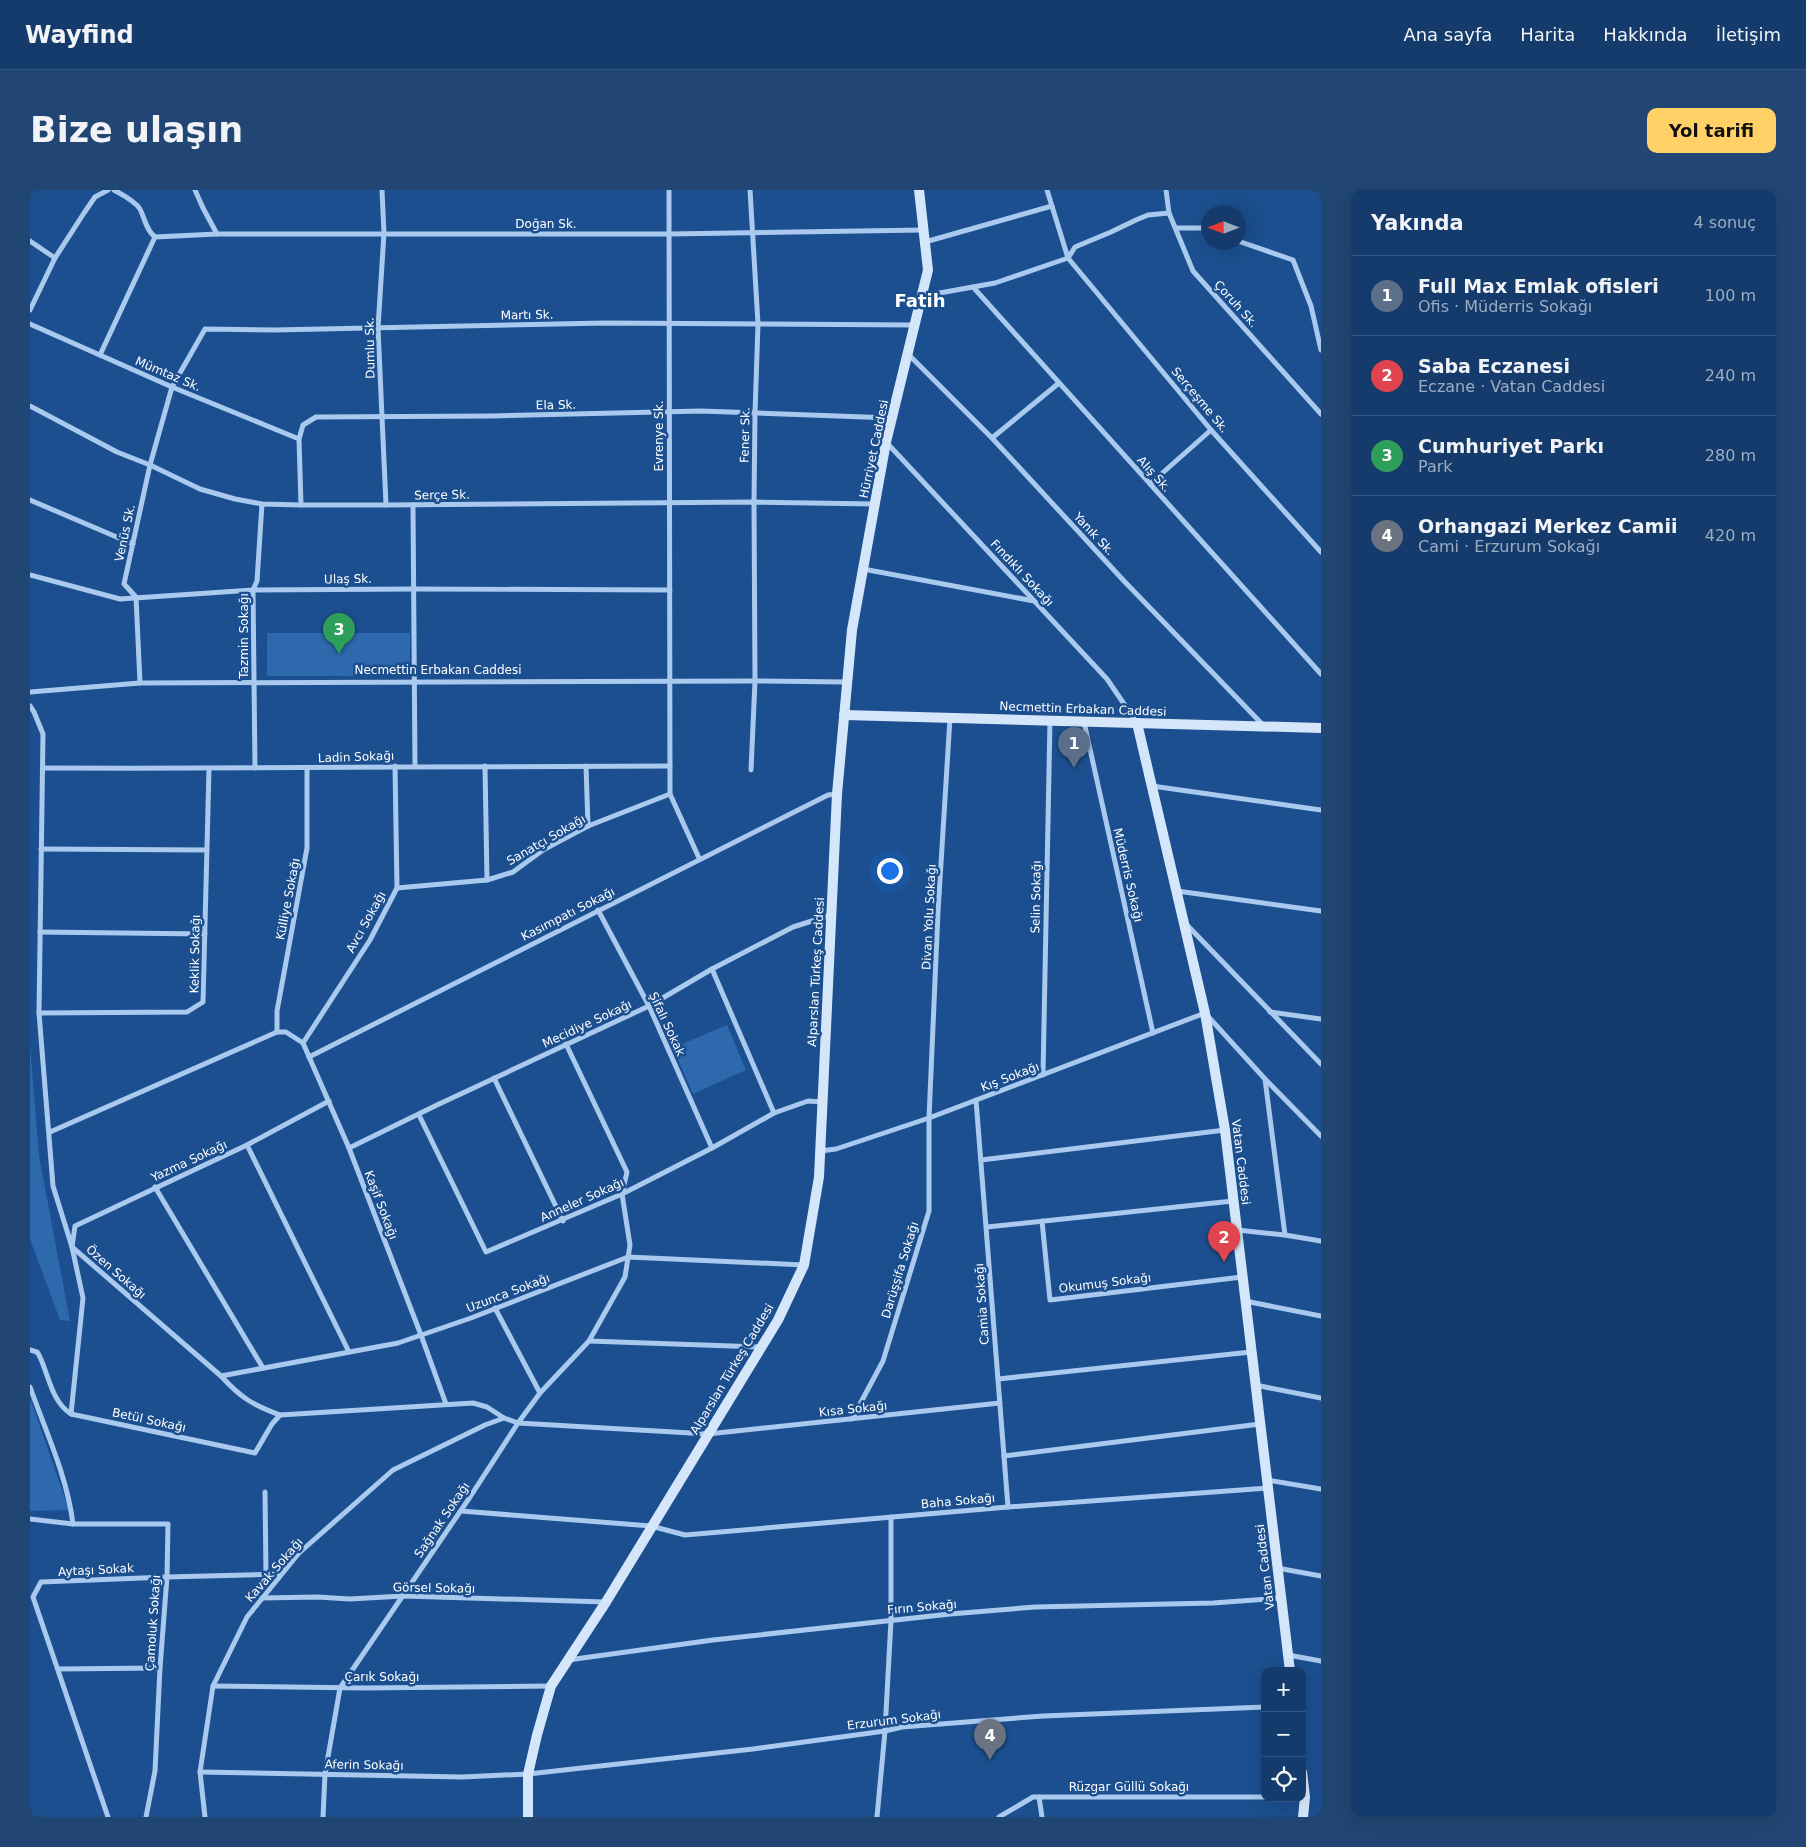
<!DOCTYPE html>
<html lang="tr">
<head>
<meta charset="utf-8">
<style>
  body { margin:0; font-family:"DejaVu Sans",sans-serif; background:#214673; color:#f1f3f6 }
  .controls { position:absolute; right:15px; bottom:15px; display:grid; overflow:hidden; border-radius:10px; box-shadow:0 5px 20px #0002 }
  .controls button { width:45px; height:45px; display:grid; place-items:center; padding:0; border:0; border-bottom:1px solid #33557e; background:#143b6b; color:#f1f3f6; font:25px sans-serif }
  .compass { position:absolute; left:1171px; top:15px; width:45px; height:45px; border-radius:50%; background:#143b6b; box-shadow:0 5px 20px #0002; rotate:270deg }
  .you { position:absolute; left:859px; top:680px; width:18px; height:18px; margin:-12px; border:4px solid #fff; border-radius:50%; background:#1a73e8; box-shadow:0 0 0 8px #1a73e833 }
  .badge { display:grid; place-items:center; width:32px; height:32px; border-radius:50%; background:#ffd166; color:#fff; font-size:16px; font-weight:700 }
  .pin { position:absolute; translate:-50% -41px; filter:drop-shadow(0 1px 2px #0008) }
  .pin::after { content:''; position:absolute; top:26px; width:18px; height:15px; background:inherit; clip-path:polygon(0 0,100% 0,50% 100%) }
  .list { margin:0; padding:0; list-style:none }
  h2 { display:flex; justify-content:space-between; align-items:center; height:65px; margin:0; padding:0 20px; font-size:21px }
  h2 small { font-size:16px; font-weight:400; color:#9dadc1 }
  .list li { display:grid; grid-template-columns:32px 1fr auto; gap:15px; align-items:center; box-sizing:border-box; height:80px; padding:0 20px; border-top:1px solid #33557e }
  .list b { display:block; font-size:19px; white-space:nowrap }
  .list p { margin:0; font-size:16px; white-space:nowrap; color:#9dadc1 }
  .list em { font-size:16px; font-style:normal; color:#9dadc1 }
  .icon { flex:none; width:28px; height:28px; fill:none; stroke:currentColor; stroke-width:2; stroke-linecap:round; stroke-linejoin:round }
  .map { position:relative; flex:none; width:1291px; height:1627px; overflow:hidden; border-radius:10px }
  header { display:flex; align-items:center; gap:30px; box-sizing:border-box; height:70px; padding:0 25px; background:#143b6b; border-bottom:1px solid #33557e }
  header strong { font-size:24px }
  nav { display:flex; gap:28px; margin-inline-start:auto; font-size:18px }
  .intro { display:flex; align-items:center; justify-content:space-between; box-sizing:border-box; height:120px; padding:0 30px }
  h1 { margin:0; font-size:35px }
  .button { padding:12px 22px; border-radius:10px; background:#ffd166; color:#111; font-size:18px; font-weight:700 }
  main { display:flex; gap:30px; padding:0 30px }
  aside { flex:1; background:#143b6b; border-radius:10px; box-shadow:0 5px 20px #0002 }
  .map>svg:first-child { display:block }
  .green { fill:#2e69ad }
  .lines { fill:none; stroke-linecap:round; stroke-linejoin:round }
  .street { stroke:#a9c9ee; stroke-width:5 }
  .secondary { stroke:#d6e6fa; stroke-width:10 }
  .labels { text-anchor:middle; stroke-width:5; stroke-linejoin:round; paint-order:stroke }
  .street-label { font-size:12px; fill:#fff; stroke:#1b4f8f }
  .district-label { font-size:18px; font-weight:bold; fill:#fff; stroke:#1b4f8f }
</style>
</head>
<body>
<header>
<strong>Wayfind</strong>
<nav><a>Ana sayfa</a><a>Harita</a><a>Hakkında</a><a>İletişim</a></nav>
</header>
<div class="intro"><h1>Bize ulaşın</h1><a class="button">Yol tarifi</a></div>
<main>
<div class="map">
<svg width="1291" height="1627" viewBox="0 0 1291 1627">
  <rect width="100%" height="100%" fill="#1b4f8f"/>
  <!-- green -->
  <g class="green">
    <rect x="237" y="443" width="143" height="43"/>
    <polygon points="697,835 716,880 663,904 643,858"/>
    <polygon points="0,855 9,966 40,1131 30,1130 0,1049"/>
    <polygon points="0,1208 39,1320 0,1321"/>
  </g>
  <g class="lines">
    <!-- street -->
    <g class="street">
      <path d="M84,0C93,5 105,11 110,19C115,29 116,40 125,47"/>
      <polyline points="165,0 173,18 187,44 639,44 893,40"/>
      <polyline points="352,0 354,43 348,138 356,315"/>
      <polyline points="639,0 640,604 669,668"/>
      <polyline points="720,0 728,134 725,223 724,312 725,491 721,580"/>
      <polyline points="1017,0 1038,68 1181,240 1291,362"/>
      <polyline points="1136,0 1139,23 1163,81 1291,224"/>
      <polyline points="1147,38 1174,38 1178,40"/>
      <polyline points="0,51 25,68"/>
      <polyline points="1208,51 1263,70 1281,116 1291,160"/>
      <polyline points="895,52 1022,16"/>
      <polyline points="943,97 1291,484"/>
      <polyline points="893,106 965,93 1038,68 1045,57 1081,42 1106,30 1118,25 1139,23"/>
      <polyline points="0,120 25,68 54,23 65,7 78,0"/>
      <polyline points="0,134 142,197 269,249"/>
      <polyline points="878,164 962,248 1094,391 1234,536"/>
      <polyline points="70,165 125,47 187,44"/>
      <polyline points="0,216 87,262 120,275 170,299 205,309 232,314 271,315 356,315 724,312 845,314"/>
      <polyline points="962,248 1029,193"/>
      <polyline points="857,253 1077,489 1107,533"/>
      <polyline points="1120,294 1181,240"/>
      <polyline points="0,310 103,354"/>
      <polyline points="271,315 269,249 273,235 286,227 462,226 671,221 862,228"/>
      <polyline points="383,315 385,576"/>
      <polyline points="833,379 1004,411"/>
      <polyline points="0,385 90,409 223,400 384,399 640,400"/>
      <polyline points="110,493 106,407 94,394 120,275 142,197 175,139 244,140 575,133 885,135"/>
      <polyline points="0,502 110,493 725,491 817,492"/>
      <path d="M0,516L4,522L13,544L9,823L23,996L42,1057L191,1186C211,1208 223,1215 250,1225L443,1213L457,1217L474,1228"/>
      <polyline points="1054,532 1123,843"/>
      <polyline points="455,576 457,690"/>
      <polyline points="556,576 558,636"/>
      <path d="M13,578C222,579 431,576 640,576"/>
      <polyline points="225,578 223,400 227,391 232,314"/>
      <polyline points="1122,596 1291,620"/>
      <polyline points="11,659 177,660"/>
      <polyline points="367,698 457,690 483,682 513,660 558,636 640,604"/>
      <polyline points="1147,701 1291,721"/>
      <polyline points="568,720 619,816 682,958"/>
      <polyline points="1156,734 1291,874"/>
      <polyline points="10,742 175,744"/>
      <polyline points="682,779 744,923"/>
      <polyline points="1240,822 1291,829"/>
      <polyline points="9,823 157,822 173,812 179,579"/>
      <polyline points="247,842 247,821 277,658 277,579"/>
      <polyline points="273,853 340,750 367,698 365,576"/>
      <polyline points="279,867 798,605 807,604"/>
      <polyline points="1013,885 1020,530"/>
      <polyline points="464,888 533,1031"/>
      <polyline points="1235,889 1255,1045"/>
      <polyline points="946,910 978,1317"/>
      <polyline points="389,925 456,1062 592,1004 682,958 744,923 778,911 793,912"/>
      <polyline points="20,942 247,842 256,842 273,853 319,958 391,1145 416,1214"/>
      <polyline points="217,955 319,1162"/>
      <polyline points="319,958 407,915 619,816 682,779 763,737 801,725"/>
      <polyline points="790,961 806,959 899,928 1175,823 1235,889 1291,946"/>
      <polyline points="951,970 1195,940"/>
      <polyline points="125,997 233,1178"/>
      <polyline points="1012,1031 1020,1110 1212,1087"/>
      <polyline points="957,1037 1203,1011"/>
      <polyline points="1207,1040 1255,1045 1291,1051"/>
      <polyline points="1215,1111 1291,1126"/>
      <polyline points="465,1118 510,1203"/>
      <polyline points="559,1151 730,1157"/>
      <path d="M0,1160L7,1162L9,1165C19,1185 21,1211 41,1224L225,1263L242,1234L250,1225"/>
      <polyline points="191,1186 368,1153 441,1128 598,1067 774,1075"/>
      <polyline points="968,1189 1221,1162"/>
      <polyline points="1225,1195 1291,1208"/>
      <path d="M0,1197C16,1242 37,1286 43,1334"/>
      <polyline points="41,1224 53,1108 42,1057 45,1036 217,955 299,911"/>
      <polyline points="822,1229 853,1171 899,1021 899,928 908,722 920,528"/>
      <polyline points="974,1266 1230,1234"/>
      <polyline points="1237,1290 1291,1299"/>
      <polyline points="235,1302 236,1385"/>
      <polyline points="431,1321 621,1336 655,1345 978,1317 1238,1298"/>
      <polyline points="0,1329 43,1334 138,1334 137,1387 130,1478 125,1581 116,1627"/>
      <polyline points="1247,1378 1291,1386"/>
      <polyline points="232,1408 287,1407 320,1409 373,1406 575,1412"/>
      <polyline points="1258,1465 1291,1471"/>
      <polyline points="538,1470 683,1450 920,1424 1005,1417 1183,1413 1251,1408"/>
      <polyline points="28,1479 130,1478"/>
      <polyline points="183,1496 334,1498 521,1496"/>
      <polyline points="170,1582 432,1587 498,1584 723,1559 855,1541 872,1537 1013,1526 1235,1517"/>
      <polyline points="1009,1607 1012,1627"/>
      <polyline points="78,1627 3,1407 11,1392 137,1387 251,1384"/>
      <polyline points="175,1627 170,1582 183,1496 217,1427 269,1363 363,1280 455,1235 474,1228 488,1233 678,1244 970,1213"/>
      <polyline points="293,1627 295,1584 310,1498 440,1307 488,1233 510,1203 559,1151 595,1087 600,1055 592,1004 597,982 536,854"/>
      <polyline points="847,1627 855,1541 861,1430 861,1327"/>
      <polyline points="969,1627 1003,1607 1235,1607"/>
    </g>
    <!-- secondary -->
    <g class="secondary">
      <polyline points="814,525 1291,538"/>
      <polyline points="1107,533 1175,823 1195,940 1260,1481"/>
      <polyline points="1272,1582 1275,1607 1273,1627"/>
      <polyline points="498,1627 498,1584 507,1545 521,1496 576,1412 748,1130 774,1075 789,987 807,604 822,440 856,252 898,80 889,0"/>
    </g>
  </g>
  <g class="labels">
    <!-- street labels -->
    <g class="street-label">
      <text x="516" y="38">Doğan Sk.</text>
      <text transform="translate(1206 114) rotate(48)" y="4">Çoruh Sk.</text>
      <text transform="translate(497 125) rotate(-1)" y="4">Martı Sk.</text>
      <text transform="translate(340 158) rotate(-91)" y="4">Dumlu Sk.</text>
      <text transform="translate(138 184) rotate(23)" y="4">Mümtaz Sk.</text>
      <text transform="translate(1170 210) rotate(50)" y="4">Serçeşme Sk.</text>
      <text transform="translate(526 215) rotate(-1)" y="4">Ela Sk.</text>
      <text transform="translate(715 245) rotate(-89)" y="4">Fener Sk.</text>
      <text transform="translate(629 246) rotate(-90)" y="4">Evrenye Sk.</text>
      <text transform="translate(844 259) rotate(-78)" y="4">Hürriyet Caddesi</text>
      <text transform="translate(1124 284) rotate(48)" y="4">Alış Sk.</text>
      <text transform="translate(412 305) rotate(-1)" y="4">Serçe Sk.</text>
      <text transform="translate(95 343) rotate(-78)" y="4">Venüs Sk.</text>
      <text transform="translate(1064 344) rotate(47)" y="4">Yanık Sk.</text>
      <text transform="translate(992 383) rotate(47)" y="4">Fındıklı Sokağı</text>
      <text transform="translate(318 389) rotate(-1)" y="4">Ulaş Sk.</text>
      <text transform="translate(214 446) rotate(-90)" y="4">Tazmin Sokağı</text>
      <text x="408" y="484">Necmettin Erbakan Caddesi</text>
      <text transform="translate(1053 519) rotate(2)" y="4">Necmettin Erbakan Caddesi</text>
      <text transform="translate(326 567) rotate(-2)" y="4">Ladin Sokağı</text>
      <text transform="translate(516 650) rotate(-30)" y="4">Sanatçı Sokağı</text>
      <text transform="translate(1098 685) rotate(77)" y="4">Müderris Sokağı</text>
      <text transform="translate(1006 707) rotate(-89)" y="4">Selin Sokağı</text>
      <text transform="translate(258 709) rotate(-79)" y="4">Külliye Sokağı</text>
      <text transform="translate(538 724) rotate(-27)" y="4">Kasımpatı Sokağı</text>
      <text transform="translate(899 727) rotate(-87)" y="4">Divan Yolu Sokağı</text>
      <text transform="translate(336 732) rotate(-61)" y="4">Avcı Sokağı</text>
      <text transform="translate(165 764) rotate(-89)" y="4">Keklik Sokağı</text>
      <text transform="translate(786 782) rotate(-87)" y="4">Alparslan Türkeş Caddesi</text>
      <text transform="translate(557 834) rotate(-25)" y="4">Mecidiye Sokağı</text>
      <text transform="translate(637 834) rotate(65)" y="4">Şifalı Sokak</text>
      <text transform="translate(980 887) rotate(-21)" y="4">Kış Sokağı</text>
      <text transform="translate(159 971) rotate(-25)" y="4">Yazma Sokağı</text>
      <text transform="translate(1211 972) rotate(83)" y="4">Vatan Caddesi</text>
      <text transform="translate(552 1010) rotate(-24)" y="4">Anneler Sokağı</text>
      <text transform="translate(351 1015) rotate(69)" y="4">Kaşif Sokağı</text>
      <text transform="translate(870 1080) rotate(-73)" y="4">Darüşşifa Sokağı</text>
      <text transform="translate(86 1082) rotate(41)" y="4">Özen Sokağı</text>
      <text transform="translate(1075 1093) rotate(-7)" y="4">Okumuş Sokağı</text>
      <text transform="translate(478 1103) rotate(-21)" y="4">Uzunca Sokağı</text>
      <text transform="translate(952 1114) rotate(-94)" y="4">Camia Sokağı</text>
      <text transform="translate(702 1179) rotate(-59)" y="4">Alparslan Türkeş Caddesi</text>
      <text transform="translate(823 1219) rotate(-6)" y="4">Kısa Sokağı</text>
      <text transform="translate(119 1230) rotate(12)" y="4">Betül Sokağı</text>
      <text transform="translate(928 1311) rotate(-5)" y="4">Baha Sokağı</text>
      <text transform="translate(412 1330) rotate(-56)" y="4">Sağnak Sokağı</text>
      <text transform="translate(1235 1377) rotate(-97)" y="4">Vatan Caddesi</text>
      <text transform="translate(66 1380) rotate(-3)" y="4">Aytaşı Sokak</text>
      <text transform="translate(244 1380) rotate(-49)" y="4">Kavak Sokağı</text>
      <text transform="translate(404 1398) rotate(1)" y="4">Görsel Sokağı</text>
      <text transform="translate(892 1417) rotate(-5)" y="4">Fırın Sokağı</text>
      <text transform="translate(123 1433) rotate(-86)" y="4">Çamoluk Sokağı</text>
      <text x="352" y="1491">Çarık Sokağı</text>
      <text transform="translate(864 1530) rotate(-7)" y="4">Erzurum Sokağı</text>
      <text transform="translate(334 1575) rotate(1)" y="4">Aferin Sokağı</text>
      <text x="1099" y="1601">Rüzgar Güllü Sokağı</text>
    </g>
    <!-- district labels -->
    <g class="district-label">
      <text x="890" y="117">Fatih</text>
    </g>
  </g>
</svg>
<div class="controls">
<button>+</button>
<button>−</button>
<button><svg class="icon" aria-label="locate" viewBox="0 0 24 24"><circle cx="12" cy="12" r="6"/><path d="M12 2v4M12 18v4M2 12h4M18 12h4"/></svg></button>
</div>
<svg class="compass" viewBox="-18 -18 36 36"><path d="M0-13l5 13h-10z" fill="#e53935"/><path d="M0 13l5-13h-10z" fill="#9dadc1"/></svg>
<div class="you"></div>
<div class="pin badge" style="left:1044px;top:578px;background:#5c6f8a">1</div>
<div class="pin badge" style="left:1194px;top:1072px;background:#e0444e">2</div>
<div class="pin badge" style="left:309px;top:464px;background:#2e9e5b">3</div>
<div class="pin badge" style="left:960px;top:1570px;background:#6b7280">4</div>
</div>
<aside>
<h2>Yakında<small>4 sonuç</small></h2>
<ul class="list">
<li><span class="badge" style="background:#5c6f8a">1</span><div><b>Full Max Emlak ofisleri</b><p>Ofis · Müderris Sokağı</p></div><em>100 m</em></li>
<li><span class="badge" style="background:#e0444e">2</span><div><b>Saba Eczanesi</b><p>Eczane · Vatan Caddesi</p></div><em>240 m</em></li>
<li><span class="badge" style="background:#2e9e5b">3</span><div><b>Cumhuriyet Parkı</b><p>Park</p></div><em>280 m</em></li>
<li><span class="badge" style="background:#6b7280">4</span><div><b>Orhangazi Merkez Camii</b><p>Cami · Erzurum Sokağı</p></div><em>420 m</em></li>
</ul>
</aside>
</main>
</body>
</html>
